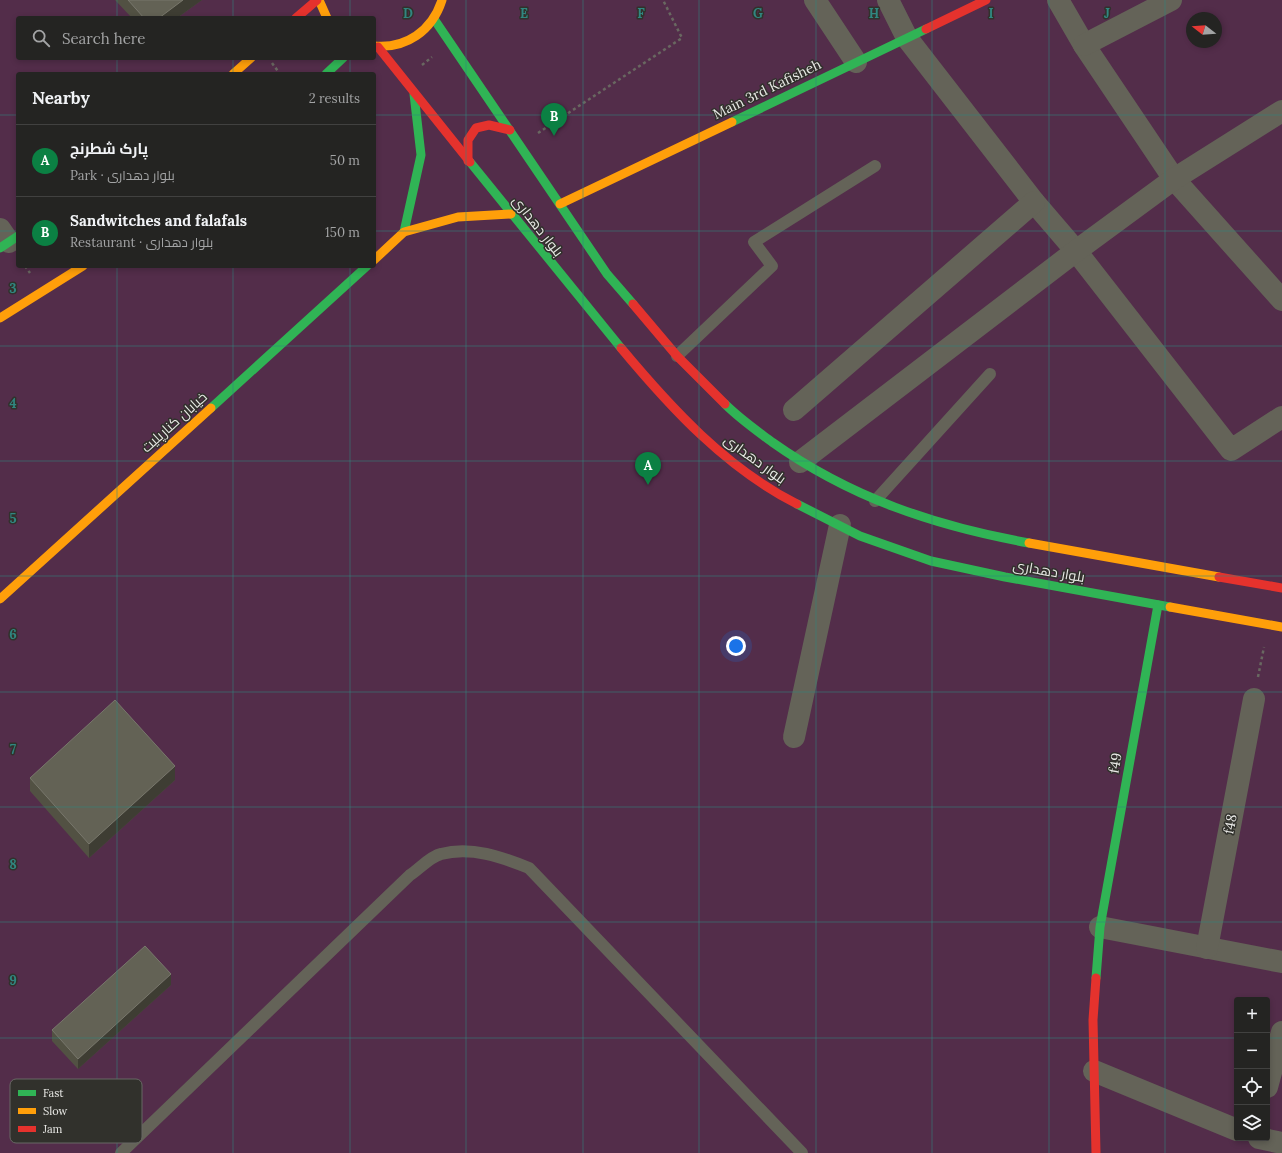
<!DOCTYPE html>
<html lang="en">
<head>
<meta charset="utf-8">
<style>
  body { margin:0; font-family:Lora,Cairo,serif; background:#30302f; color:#f1f3f6 }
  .controls { position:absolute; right:12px; bottom:12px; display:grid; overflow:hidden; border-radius:4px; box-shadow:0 2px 6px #0003 }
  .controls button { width:36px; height:36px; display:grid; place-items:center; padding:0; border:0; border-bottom:1px solid #414140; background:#242422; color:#f1f3f6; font:20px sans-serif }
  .compass { position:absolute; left:1186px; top:12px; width:36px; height:36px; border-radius:50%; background:#242422; box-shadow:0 2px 6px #0003; rotate:287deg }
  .you { position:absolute; left:736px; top:646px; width:14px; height:14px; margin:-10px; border:3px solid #fff; border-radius:50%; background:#1a73e8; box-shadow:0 0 0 6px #1a73e833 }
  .badge { display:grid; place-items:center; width:26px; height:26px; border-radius:50%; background:#0b8043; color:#fff; font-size:13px; font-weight:700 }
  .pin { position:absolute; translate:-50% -33px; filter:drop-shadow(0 1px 2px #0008) }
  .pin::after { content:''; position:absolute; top:21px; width:14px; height:12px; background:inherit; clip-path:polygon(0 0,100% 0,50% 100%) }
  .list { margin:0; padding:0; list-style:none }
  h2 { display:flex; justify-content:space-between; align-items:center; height:52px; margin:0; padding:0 16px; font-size:17px }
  h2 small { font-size:13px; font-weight:400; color:#a3a4a5 }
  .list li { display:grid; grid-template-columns:26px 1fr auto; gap:12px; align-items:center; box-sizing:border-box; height:72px; padding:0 16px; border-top:1px solid #414140 }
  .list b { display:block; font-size:15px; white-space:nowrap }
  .list p { margin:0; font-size:13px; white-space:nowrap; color:#a3a4a5 }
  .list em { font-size:13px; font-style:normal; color:#a3a4a5 }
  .icon { flex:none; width:22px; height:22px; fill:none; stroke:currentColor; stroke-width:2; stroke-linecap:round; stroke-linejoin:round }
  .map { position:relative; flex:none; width:1282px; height:1153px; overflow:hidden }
  .search { position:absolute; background:#242422; box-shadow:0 2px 6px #0003; left:16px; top:16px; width:360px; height:44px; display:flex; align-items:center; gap:10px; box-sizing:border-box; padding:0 14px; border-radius:4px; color:#a3a4a5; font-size:15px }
  .panel { position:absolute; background:#242422; box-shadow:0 2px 6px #0003; left:16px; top:72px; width:360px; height:196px; border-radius:4px }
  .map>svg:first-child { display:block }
  .green { fill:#532d4a; fill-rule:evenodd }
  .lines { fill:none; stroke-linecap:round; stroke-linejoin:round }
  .path { stroke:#696861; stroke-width:2.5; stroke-dasharray:3 3; stroke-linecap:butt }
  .lane { stroke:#646358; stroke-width:12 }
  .street { stroke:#646358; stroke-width:22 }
  .fast { stroke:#30b455; stroke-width:9 }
  .slow { stroke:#ff9f0a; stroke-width:9 }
  .jam { stroke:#e5322d; stroke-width:9 }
  .wall { fill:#525143 }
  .shaded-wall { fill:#3e3d33 }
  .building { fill:#636255; stroke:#78776c }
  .grid { fill:none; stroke:#308780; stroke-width:1; stroke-opacity:0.55 }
  .labels { text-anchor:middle; stroke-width:3; stroke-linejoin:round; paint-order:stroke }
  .street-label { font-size:14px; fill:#e9e9e6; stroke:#31312c }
  .key { fill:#31312c; stroke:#686864; stroke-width:1 }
  .key-label { font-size:11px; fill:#e9e9e6 }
  .grid-label { font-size:13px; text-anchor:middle; font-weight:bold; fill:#308780; stroke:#31312c; stroke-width:3; stroke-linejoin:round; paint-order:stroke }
</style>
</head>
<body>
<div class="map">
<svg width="1282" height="1153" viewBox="0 0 1282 1153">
  <rect width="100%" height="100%" fill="#30302d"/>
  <!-- green -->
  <path class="green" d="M0,0H1282V1153H0ZM18,18H374V58H18ZM1192,18H1216V42H1192ZM18,74H374V266H18ZM1237,1000H1267V1138H1237Z"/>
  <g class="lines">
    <!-- path -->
    <g class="path">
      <polyline points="272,63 280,74"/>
      <polyline points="422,65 432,57"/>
      <polyline points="538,133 682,38 663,0"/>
      <polyline points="25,266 30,273"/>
      <polyline points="1258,677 1264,647"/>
    </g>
    <!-- lane -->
    <g class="lane">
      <polyline points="677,356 772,266 754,242 875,166"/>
      <polyline points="875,501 990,374"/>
      <path d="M121,1153L410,875C419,869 431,856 441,854C471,846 502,857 529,868L802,1153"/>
    </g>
    <!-- street -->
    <g class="street">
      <polyline points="815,0 856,62"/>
      <polyline points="888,0 907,38 1034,202 1076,251 1231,450 1282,417"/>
      <polyline points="1058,0 1084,45 1174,179 1282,300"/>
      <polyline points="1084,45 1171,0"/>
      <polyline points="0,229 9,242"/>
      <polyline points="794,410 1034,202"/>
      <polyline points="800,462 1076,251 1174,179 1282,111"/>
      <polyline points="794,737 840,525"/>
      <polyline points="1100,927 1282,962"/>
      <polyline points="1207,948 1254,699"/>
      <polyline points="1094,1071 1237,1130"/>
      <polyline points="1267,1087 1282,1032"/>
      <polyline points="1259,1138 1282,1143"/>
    </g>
    <!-- fast -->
    <g class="fast">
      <polyline points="434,19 607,274 633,304"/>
      <polyline points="326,74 343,58"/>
      <polyline points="732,122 926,29"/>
      <polyline points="470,162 621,348"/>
      <polyline points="404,232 421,155 414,94"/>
      <polyline points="0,248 18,236"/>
      <path d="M725,404C740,419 756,430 772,442C851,498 935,526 1029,543"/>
      <polyline points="211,408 367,266"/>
      <polyline points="797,504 860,536 931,561 1005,577 1170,607"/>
      <polyline points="1096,978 1100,927 1158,605"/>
    </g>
    <!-- slow -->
    <g class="slow">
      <polyline points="319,0 327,18"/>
      <path d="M374,46C406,49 432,31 442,0"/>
      <polyline points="233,74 251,58"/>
      <polyline points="560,204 732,122"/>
      <polyline points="374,260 404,232 458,217 511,214"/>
      <polyline points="0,318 83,266"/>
      <polyline points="1029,543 1219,577"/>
      <polyline points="0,599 211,408"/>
      <polyline points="1170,607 1282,627"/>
    </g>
    <!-- jam -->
    <g class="jam">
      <polyline points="296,18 317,0"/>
      <polyline points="926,29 986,0"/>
      <polyline points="378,47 470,162"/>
      <polyline points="468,161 468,140 476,128 489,125 510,130"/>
      <polyline points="633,304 677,356 725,404"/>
      <path d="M621,348C671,408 726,468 797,504"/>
      <polyline points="1219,577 1282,588"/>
      <polyline points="1096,1153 1093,1020 1096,978"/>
    </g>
  </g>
  <!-- wall -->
  <g class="wall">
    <polygon points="115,0 202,0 177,18 132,18"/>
    <polygon points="30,778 175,780 89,858 30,791"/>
    <polygon points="171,985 78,1069 52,1041 52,1030"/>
  </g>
  <!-- shaded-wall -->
  <g class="shaded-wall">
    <polygon points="183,0 202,0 177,18 159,18"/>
    <polygon points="175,766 175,780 89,858 89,844"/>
    <polygon points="171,974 171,985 78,1069 78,1059"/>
  </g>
  <!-- building -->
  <g class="building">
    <polygon points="128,0 183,0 159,18 144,18"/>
    <polygon points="115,700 175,766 89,844 30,778"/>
    <polygon points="145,946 171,974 78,1059 52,1030"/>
  </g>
  <!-- grid -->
  <path class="grid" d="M117,0V18M233,0V18M350,0V18M466,0V1153M583,0V1153M699,0V1153M816,0V1153M932,0V1153M1049,0V1153M1165,0V1153M117,58V74M233,58V74M350,58V74M0,115H18M374,115H1282M0,231H18M374,231H1282M117,266V1153M233,266V1153M350,266V1153M0,346H1282M0,461H1282M0,576H1282M0,692H1282M0,807H1282M0,922H1282M0,1038H1237M1267,1038H1282"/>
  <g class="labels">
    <!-- street labels -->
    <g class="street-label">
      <text transform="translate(767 89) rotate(-26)" y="5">Main 3rd Kafisheh</text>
      <text transform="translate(538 226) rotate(52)" y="5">بلوار دهداری</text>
      <text transform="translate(174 422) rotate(-42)" y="5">خیابان کنارپلیت</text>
      <text transform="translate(755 459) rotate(36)" y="5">بلوار دهداری</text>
      <text transform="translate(1049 571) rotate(10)" y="5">بلوار دهداری</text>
      <text transform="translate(1115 763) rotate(-80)" y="5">f49</text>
      <text transform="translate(1230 824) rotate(-79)" y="5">f48</text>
    </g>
  </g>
  <!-- legend -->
  <rect x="10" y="1079" width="132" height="64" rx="6" class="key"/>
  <rect x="18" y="1090" width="18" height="6" fill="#30b455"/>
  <rect x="18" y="1108" width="18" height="6" fill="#ff9f0a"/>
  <rect x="18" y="1126" width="18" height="6" fill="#e5322d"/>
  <g class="key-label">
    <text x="43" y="1097">Fast</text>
    <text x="43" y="1115">Slow</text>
    <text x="43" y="1133">Jam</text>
  </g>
  <g class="grid-label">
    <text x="408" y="18">D</text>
    <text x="524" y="18">E</text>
    <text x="641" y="18">F</text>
    <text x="758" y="18">G</text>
    <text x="874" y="18">H</text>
    <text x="991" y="18">I</text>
    <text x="1107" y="18">J</text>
    <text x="13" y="293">3</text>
    <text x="13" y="408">4</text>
    <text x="13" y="523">5</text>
    <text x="13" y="639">6</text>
    <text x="13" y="754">7</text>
    <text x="13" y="869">8</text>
    <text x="13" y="985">9</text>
  </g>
</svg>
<div class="controls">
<button>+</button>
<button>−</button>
<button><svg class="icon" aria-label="locate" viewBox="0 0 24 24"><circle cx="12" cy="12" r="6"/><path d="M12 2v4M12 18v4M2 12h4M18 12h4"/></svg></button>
<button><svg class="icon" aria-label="layers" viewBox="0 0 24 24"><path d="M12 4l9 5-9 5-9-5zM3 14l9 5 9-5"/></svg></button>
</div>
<svg class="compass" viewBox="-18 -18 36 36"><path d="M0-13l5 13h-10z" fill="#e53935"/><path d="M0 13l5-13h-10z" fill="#a3a4a5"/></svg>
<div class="you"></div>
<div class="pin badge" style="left:648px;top:485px">A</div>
<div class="pin badge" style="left:554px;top:136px">B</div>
<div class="search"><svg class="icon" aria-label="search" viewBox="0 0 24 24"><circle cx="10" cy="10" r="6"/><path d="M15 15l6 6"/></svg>Search here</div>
<section class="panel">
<h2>Nearby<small>2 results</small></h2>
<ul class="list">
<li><span class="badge">A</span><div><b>پارک شطرنج</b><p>Park · بلوار دهداری</p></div><em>50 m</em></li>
<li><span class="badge">B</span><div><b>Sandwitches and falafals</b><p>Restaurant · بلوار دهداری</p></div><em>150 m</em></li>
</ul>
</section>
</div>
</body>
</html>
